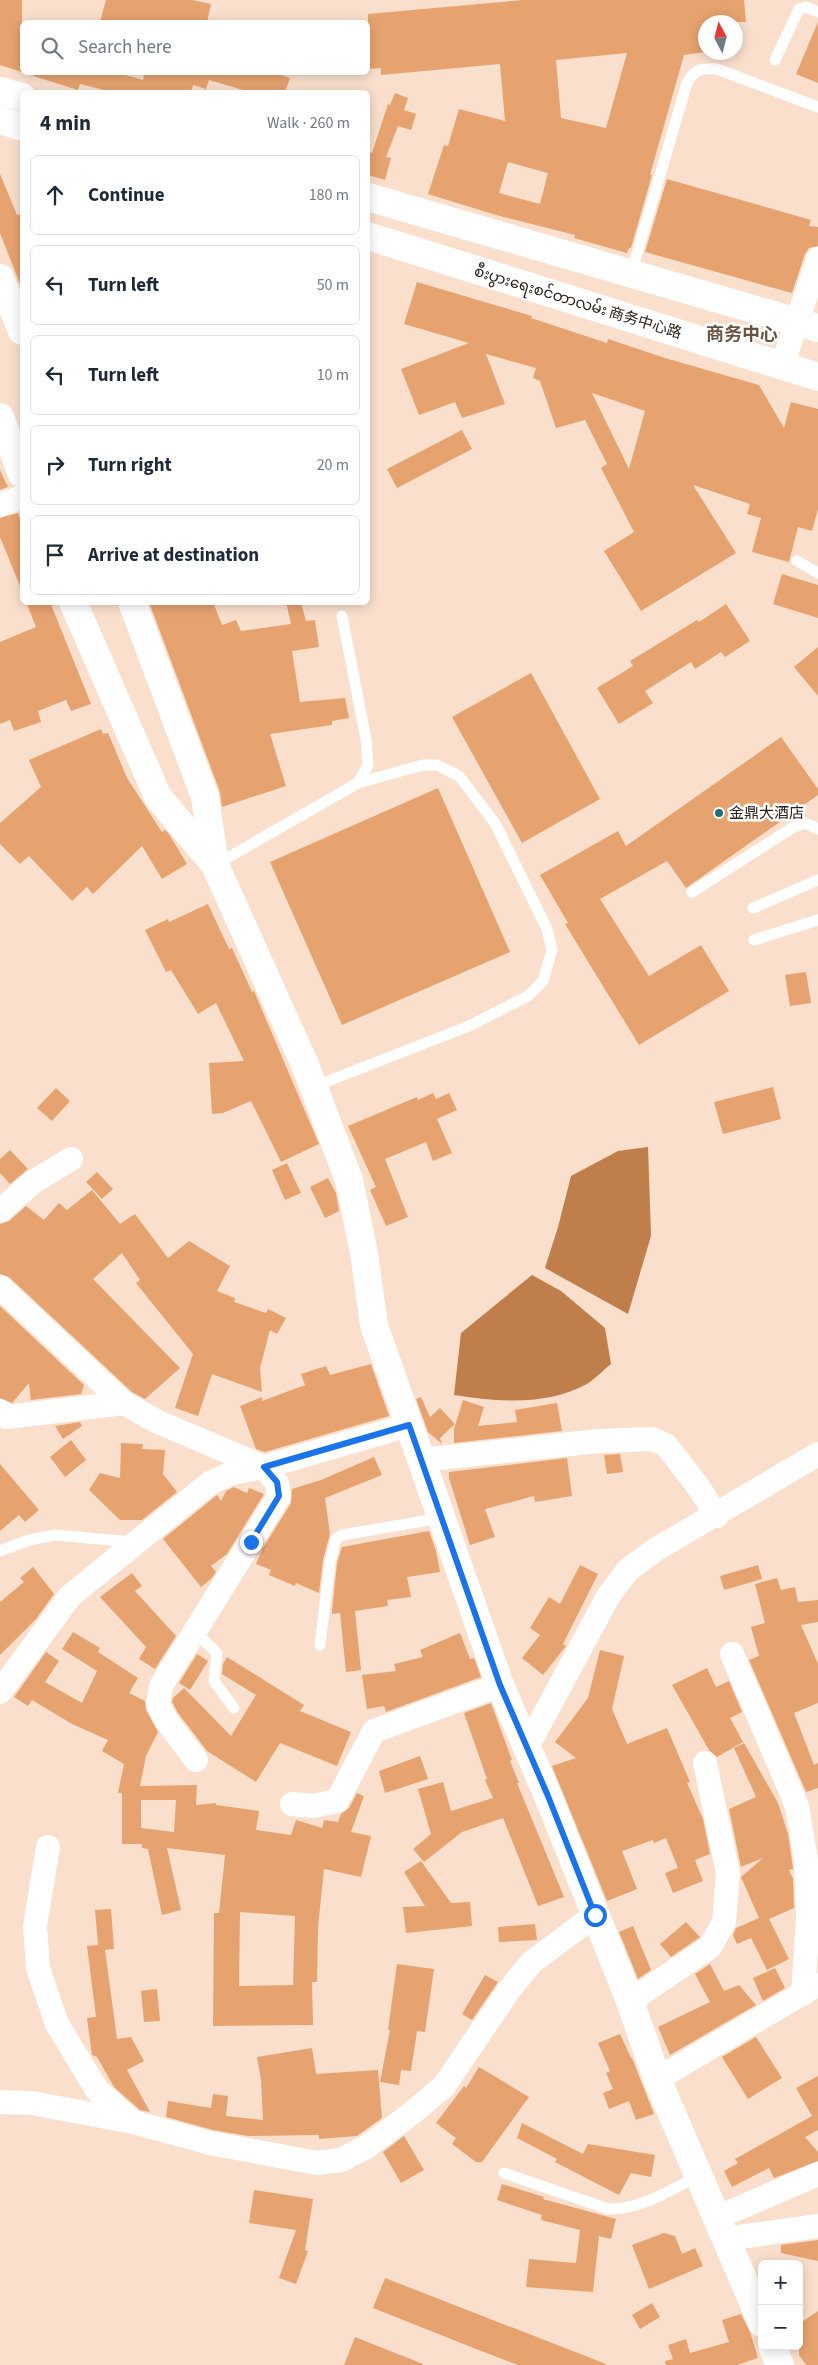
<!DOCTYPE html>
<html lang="en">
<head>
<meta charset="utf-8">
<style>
  body { margin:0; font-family:"Source Sans 3","Noto Sans SC","Noto Sans Myanmar",sans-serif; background:#f6f6f7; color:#1f2937 }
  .controls { position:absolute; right:15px; bottom:15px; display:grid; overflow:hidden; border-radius:8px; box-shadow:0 2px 12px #0003 }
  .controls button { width:45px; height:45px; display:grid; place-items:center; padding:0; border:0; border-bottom:1px solid #e0e1e3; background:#fff; color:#1f2937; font:25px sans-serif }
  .compass { position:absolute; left:698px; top:15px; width:45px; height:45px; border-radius:50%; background:#fff; box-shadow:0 2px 12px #0003; rotate:353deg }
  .stop { position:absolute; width:15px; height:15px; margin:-11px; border:4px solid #1a73e8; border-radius:50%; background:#fff }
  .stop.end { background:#1a73e8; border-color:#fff; box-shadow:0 1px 5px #0008 }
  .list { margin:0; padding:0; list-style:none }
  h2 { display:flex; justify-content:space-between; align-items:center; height:65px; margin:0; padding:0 20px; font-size:21px }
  h2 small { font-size:16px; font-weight:400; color:#747a83 }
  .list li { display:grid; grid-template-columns:32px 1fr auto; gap:15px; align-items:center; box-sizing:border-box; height:80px; margin:0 10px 10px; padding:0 10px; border:1px solid #e0e1e3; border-radius:8px }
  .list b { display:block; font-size:19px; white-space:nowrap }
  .list em { font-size:16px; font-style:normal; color:#747a83 }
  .icon { flex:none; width:28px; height:28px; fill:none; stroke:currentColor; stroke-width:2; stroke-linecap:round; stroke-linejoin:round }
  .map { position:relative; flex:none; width:818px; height:2365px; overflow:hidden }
  .search { position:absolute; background:#fff; box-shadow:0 2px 12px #0003; left:20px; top:20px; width:350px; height:55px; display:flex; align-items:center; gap:12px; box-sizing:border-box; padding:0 18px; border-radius:8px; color:#747a83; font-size:19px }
  .panel { position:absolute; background:#fff; box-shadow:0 2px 12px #0003; left:20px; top:90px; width:350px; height:515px; border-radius:8px }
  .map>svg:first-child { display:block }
  .water { fill:#c07e4b }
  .building { fill:#e7a36f; fill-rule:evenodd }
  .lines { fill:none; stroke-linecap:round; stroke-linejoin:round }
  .service { stroke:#fff; stroke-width:11 }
  .minor { stroke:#fff; stroke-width:24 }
  .secondary { stroke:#fff; stroke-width:28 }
  .route { stroke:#1a73e8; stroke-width:6 }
  .poi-dot { fill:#236d76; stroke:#fff; stroke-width:2 }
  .labels { text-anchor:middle; stroke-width:5; stroke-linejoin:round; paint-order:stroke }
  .street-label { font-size:15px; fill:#292019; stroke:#fff }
  .poi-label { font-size:15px; fill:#292019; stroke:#fff; text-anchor:start }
  .quarter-label { font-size:18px; font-weight:bold; fill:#685242; stroke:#fff }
</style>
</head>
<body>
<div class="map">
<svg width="818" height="2365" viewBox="0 0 818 2365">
  <rect width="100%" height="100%" fill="#fadfcd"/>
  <!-- water -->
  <g class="water">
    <polygon points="648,1147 651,1236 628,1314 545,1268 558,1227 571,1176 618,1151"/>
    <path d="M532,1275L561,1291L605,1328L611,1364C603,1370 595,1379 587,1384C546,1406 498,1402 454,1395L461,1333Z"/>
  </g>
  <!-- building -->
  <g class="building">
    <polygon points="0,0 22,0 22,72 0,65"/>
    <polygon points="106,0 192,0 211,4 207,22 100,22"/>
    <path d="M523,0H744L746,22H706V52L684,55L650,175H652L631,248H629L627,253L574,238L575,235L496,215L428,194L444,145L448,146L459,109L505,121L500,64L381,75V68L368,69V14ZM627,53L606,128L561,118L556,60ZM508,162L548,173L540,204L499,193Z"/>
    <polygon points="818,22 818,83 796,74"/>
    <polygon points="33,72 114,72 143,80 145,72 273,72 290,78 285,92 250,92 209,80 206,89 193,85 191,92 112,92 80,84 78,90 33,76"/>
    <polygon points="395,93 408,98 404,110 416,114 411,130 398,126 386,157 391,158 385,180 368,175 368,152 372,153 388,104 390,105"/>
    <polygon points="0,174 17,215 22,214 22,289 0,233"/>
    <polygon points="667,179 811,220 809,226 818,227 818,246 809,248 805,254 792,293 645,252"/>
    <path d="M417,282L532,316L531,318L607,343L608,339L665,358L759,385L784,428L791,402L818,409V509L812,531L798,527L789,562L752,552L761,518L747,514L750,504L693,485L736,553L641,611L604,551L634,532L601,468L607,464L585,420L556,428L540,381L533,378L536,368L486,354L505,404L462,418L455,402L419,415L401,369L469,343L404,324ZM592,393L645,411L629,469Z"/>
    <polygon points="462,430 472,449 397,488 387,469"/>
    <polygon points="0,470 8,487 0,490"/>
    <polygon points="18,513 22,525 22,591 0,537 0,518"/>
    <polygon points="782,574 818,585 818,618 773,604"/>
    <polygon points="26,602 50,602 91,704 71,711 66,700 38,711 41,722 14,731 10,720 0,724 0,642 36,627"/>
    <polygon points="149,602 213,602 222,625 236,620 241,631 291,624 286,602 301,602 306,621 315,620 319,647 292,651 300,702 345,698 349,718 332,721 332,725 270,734 286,786 222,807 220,792"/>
    <polygon points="726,604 750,641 725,657 721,652 695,669 691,662 645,691 653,703 619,724 597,688 633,666 630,661 697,620 699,622"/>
    <polygon points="818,647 818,696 794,667"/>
    <polygon points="531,673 600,799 522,843 452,717"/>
    <polygon points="101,729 103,734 108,733 127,778 162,832 165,830 169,834 187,864 162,879 142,846 93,894 87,887 72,901 29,856 20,864 0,844 0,823 41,787 29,760"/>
    <polygon points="781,737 818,789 818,795 686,888 667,861 600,899 649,976 701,945 729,991 639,1045 565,924 568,923 540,875 618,831 626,846"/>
    <polygon points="438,788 510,952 342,1025 270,862"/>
    <polygon points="208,904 229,949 232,948 252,992 254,991 319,1144 281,1162 251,1101 223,1113 212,1114 209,1063 244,1061 216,1003 198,1014 171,970 166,972 145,930 168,919 169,922"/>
    <polygon points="806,972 811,1003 790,1006 785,975"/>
    <polygon points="773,1087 781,1119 723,1134 714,1102"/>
    <polygon points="56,1088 70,1101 52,1121 37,1108"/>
    <polygon points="433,1093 436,1099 449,1093 457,1110 437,1119 452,1153 433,1161 426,1142 385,1159 408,1217 386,1226 370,1190 376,1187 348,1126 417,1097 418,1100"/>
    <polygon points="10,1150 28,1169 10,1184 0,1173 0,1159"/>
    <polygon points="287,1163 301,1193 285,1200 272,1170"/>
    <polygon points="97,1172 113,1189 102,1199 86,1182"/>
    <polygon points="328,1178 336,1193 339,1211 325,1218 310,1187"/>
    <polygon points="92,1190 120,1224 135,1214 168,1258 189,1241 230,1266 217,1291 235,1298 234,1302 266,1313 268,1309 286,1318 277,1334 270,1330 260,1368 262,1392 212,1374 198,1416 175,1408 193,1354 136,1283 140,1280 122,1253 93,1279 180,1368 145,1399 132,1392 9,1277 0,1274 0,1224 9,1221 26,1206 44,1220 59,1203 67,1210"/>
    <polygon points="0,1306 84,1385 81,1394 31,1400 29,1383 12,1403 0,1398"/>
    <polygon points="371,1364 389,1416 265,1452 256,1449 240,1406 262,1397 262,1401 305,1385 301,1374 326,1366 330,1375"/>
    <polygon points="421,1397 430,1417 440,1408 455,1424 440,1438 442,1444 428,1432 416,1399"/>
    <polygon points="463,1400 484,1407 478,1426 517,1422 515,1410 557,1403 562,1431 454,1443 454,1429"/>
    <polygon points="80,1422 82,1426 63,1439 55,1426"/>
    <polygon points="71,1440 86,1460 65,1477 50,1457"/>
    <polygon points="121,1443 143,1444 142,1449 165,1450 163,1474 177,1492 142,1520 120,1520 89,1490 100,1473 120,1478"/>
    <polygon points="620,1454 623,1472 607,1474 604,1455"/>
    <polygon points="374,1457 382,1475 325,1498 330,1534 323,1560 319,1593 296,1583 295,1586 269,1575 271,1570 256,1564 263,1548 291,1503 292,1489 321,1480"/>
    <polygon points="567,1458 572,1496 535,1502 534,1496 485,1509 495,1537 470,1545 449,1478 449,1472"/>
    <polygon points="0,1464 39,1510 25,1522 19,1515 0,1531"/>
    <polygon points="234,1487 247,1493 249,1488 264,1494 227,1554 211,1566 216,1572 211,1579 201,1587 163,1539 217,1495 221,1501 226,1491"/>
    <polygon points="429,1531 436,1551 440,1572 407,1577 411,1597 387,1600 388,1606 355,1611 361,1670 346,1672 340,1613 332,1614 332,1611 337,1563 342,1547"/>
    <polygon points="580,1565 598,1574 563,1644 566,1646 543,1675 522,1658 540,1635 530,1628 549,1597 560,1604"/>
    <polygon points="758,1565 762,1579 724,1590 720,1576"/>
    <polygon points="33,1567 54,1594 36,1619 0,1655 0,1602 24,1582 20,1578"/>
    <polygon points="132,1573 142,1586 135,1591 176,1636 155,1669 139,1659 146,1647 100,1597"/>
    <polygon points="777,1578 781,1590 795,1587 798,1602 818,1600 818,1622 801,1625 818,1664 818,1703 794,1713 814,1765 818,1763 818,1788 806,1792 749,1660 759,1656 751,1627 765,1623 755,1584"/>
    <path d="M73,1632L100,1648L98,1652L138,1678L129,1693L145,1701L146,1710L158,1732L146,1756L140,1786L197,1785L196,1805L216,1803V1805L259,1811L256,1830L291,1835L296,1820L322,1828L324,1820L338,1822L341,1814L349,1808L357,1793L364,1796L351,1832L371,1836L361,1877L324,1869L318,1927L317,1982H312L313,2025L213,2026L214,1913H219L225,1855L167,1848L181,1910L162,1915L148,1849L142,1848V1844H122V1793H118L124,1764L102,1751L108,1740L72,1724L32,1700L28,1706L14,1697L46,1652L59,1661L45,1682L82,1703L97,1671L62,1649ZM141,1800H176L174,1832L141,1828ZM240,1912L295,1916L293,1985L239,1986Z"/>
    <polygon points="460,1633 470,1659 474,1658 481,1677 386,1712 384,1706 367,1709 362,1675 396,1671 394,1664 423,1657 420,1650"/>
    <polygon points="600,1650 624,1656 612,1709 627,1744 667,1728 690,1782 687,1783 703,1819 710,1854 695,1860 703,1881 673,1893 665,1873 678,1868 666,1838 654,1843 653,1840 622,1851 637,1889 607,1901 552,1766 576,1758 555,1742 588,1698"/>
    <polygon points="197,1654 208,1661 190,1690 179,1683"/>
    <polygon points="227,1657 304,1705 300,1711 351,1732 337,1766 280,1743 256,1782 207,1751 178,1713 172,1702 173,1698 184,1688 231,1736 256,1695 222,1674 223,1664"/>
    <polygon points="707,1668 716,1687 729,1681 742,1712 730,1718 743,1742 717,1757 709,1750 672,1685"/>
    <polygon points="491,1703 512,1760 510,1761 519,1783 517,1783 564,1897 538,1906 503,1818 462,1832 424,1862 413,1849 431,1834 418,1789 443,1782 451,1811 493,1798 485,1780 487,1779 464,1713"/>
    <polygon points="744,1743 778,1803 788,1834 792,1861 793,1869 789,1870 793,1879 794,1908 769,1919 789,1959 767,1970 751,1938 737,1944 733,1935 736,1928 759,1918 741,1877 763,1858 741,1867 729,1809 756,1797 734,1748"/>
    <polygon points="420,1756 428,1779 385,1793 379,1771"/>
    <polygon points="421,1861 451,1903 470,1902 472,1926 406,1933 403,1907 425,1906 404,1872"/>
    <polygon points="111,1909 114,1949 105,1950 117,2039 131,2037 144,2061 127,2070 150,2112 140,2110 114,2087 97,2057 92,2055 87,2018 96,2017 87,1946 98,1945 95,1910"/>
    <polygon points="686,1922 700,1937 671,1957 660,1944"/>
    <polygon points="535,1924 537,1940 499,1942 498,1927"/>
    <polygon points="633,1926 651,1970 638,1979 619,1932"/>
    <polygon points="397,1964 434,1969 425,2032 417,2031 411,2071 401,2070 399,2085 380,2082 390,2030 388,2030"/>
    <polygon points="710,1964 724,1991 739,1985 756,2005 670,2055 658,2027 710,2002 695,1974"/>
    <polygon points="775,1968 785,1988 763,2001 753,1978"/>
    <polygon points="485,1975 498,1982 472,2020 462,2014"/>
    <polygon points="157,1989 160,2021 144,2022 141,1991"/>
    <polygon points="620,2034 631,2058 632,2058 654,2114 636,2120 629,2101 609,2109 603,2093 613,2089 606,2073 610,2071 598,2043"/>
    <polygon points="756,2037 782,2078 748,2099 722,2057"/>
    <polygon points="312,2048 316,2074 378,2070 382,2118 357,2136 319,2139 319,2135 248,2136 213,2130 166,2117 168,2101 211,2108 213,2094 228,2096 226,2116 263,2120 261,2080 257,2057"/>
    <polygon points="479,2067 529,2097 482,2162 476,2162 452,2144 456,2138 436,2123 464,2086 466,2088"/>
    <polygon points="818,2076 818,2130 805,2137 818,2152 818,2161 774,2178 769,2168 732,2187 724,2171 738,2163 735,2159 812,2116 796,2088"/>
    <polygon points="522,2123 583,2154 588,2144 655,2155 651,2177 631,2173 619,2195 555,2162 557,2159 517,2138"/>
    <polygon points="404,2136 424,2170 401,2183 383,2152"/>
    <polygon points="502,2184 544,2197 543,2199 616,2219 611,2239 599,2236 593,2292 526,2287 529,2259 576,2263 580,2230 541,2220 542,2215 497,2200"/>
    <polygon points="254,2190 313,2199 305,2250 308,2251 296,2284 279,2278 296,2230 249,2223"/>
    <polygon points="664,2233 675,2236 682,2254 695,2248 703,2266 649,2289 632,2245"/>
    <polygon points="818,2240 818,2261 781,2253 781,2245"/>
    <polygon points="385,2278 606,2364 605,2365 518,2365 471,2347 373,2308"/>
    <polygon points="652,2303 660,2317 640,2329 632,2315"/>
    <polygon points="818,2311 818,2365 806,2365 799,2355 799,2324"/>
    <polygon points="741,2314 750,2332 758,2358 737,2365 666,2365 665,2361 673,2359 668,2345 686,2339 690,2353 729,2342 722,2320"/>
    <polygon points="355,2337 423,2364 423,2365 344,2365"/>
  </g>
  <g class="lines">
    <!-- service -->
    <g class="service">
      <polyline points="775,60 799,9 806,7 818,12"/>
      <path d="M631,274L687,83C695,69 701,68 717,69L818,107"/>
      <polyline points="797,561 818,573"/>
      <polyline points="215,865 358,783 368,765 366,739 342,616"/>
      <polyline points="692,892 792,828 805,823 818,829"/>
      <polyline points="753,908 818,880"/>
      <polyline points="754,940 818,920"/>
      <polyline points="313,1087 469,1026 528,996 543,981 552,950 547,929 495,823 459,776 437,765 423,765 358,783"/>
      <polyline points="0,1551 29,1540 54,1535 133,1542"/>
      <polyline points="195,1632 217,1653 214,1681 234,1708"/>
      <polyline points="320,1645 330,1562 336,1539 342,1535 441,1518"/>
      <path d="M504,2173L608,2209C641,2210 670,2190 698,2176"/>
    </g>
    <!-- minor -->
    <g class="minor">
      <polyline points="782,366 818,259"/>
      <polyline points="0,505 22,497"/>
      <polyline points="0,1211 33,1182 71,1159"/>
      <polyline points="0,1287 124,1403 158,1422 264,1467 277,1483 279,1496 161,1686 158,1704 166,1720 196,1760"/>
      <polyline points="0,1411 7,1417 124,1403"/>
      <polyline points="421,1460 599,1441 652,1439 666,1445 697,1485 717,1516"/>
      <polyline points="732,1654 797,1806 806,1860 808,1919 803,1994"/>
      <polyline points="0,1692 70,1596 210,1483 232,1473 264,1467 409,1425"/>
      <polyline points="527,1747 609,1595 628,1570 655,1550 818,1454"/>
      <polyline points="292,1804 313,1806 337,1801 374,1731 500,1685"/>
      <polyline points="48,1847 35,1926 38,1968 57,2024 97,2090 133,2122 210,2143 317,2163 341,2160 368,2146 412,2113 444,2086 509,1990 532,1962 595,1915"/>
      <polyline points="630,2001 710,1947 724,1922 728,1873 705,1763"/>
      <polyline points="657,2079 817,1985"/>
      <polyline points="0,2102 32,2103 133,2122"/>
      <polyline points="716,2218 818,2174"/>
      <polyline points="725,2239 818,2226"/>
    </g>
    <!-- secondary -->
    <g class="secondary">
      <polyline points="0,91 22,97"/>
      <polyline points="0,120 22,127"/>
      <polyline points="368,197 818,328"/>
      <polyline points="368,236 818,377"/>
      <polyline points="0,278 22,331"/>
      <polyline points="0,417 22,474"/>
      <polyline points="73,602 158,797 215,865 306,1067 349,1180 364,1253 374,1325 500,1685 548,1796 630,2001 657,2079 762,2323"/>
      <polyline points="132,602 205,797 215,865"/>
      <polyline points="772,2346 780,2365"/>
    </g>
  </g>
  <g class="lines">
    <!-- route -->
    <polyline class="route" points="251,1542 279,1496 277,1482 264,1467 409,1425 500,1685 548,1796 595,1915"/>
  </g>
  <!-- markers -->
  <circle class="poi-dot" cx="719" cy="813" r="5"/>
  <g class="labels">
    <!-- street labels -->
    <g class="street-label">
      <text transform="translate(578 302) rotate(17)" y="5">စီးပွားရေးစင်တာလမ်း 商务中心路</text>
    </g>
    <!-- poi labels -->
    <g class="poi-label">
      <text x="729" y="818">金鼎大酒店</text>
    </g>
    <!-- quarter labels -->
    <g class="quarter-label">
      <text x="742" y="340">商务中心</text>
    </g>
  </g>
</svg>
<div class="controls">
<button>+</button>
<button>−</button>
</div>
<svg class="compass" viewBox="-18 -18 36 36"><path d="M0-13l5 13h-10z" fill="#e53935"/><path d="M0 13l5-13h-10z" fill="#747a83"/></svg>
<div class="stop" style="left:595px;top:1915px"></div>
<div class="stop end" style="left:251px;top:1542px"></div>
<div class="search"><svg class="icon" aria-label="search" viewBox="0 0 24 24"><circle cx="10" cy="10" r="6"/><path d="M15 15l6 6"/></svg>Search here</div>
<section class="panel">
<h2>4 min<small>Walk · 260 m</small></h2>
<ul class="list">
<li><svg class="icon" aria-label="ahead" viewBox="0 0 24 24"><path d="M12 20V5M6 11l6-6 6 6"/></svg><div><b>Continue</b></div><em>180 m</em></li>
<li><svg class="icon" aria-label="left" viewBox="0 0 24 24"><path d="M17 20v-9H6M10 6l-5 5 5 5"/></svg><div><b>Turn left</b></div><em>50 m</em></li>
<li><svg class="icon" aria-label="left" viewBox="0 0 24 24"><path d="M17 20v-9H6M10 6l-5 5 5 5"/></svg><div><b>Turn left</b></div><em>10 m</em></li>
<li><svg class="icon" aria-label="right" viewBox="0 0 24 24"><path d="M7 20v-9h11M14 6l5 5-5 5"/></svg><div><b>Turn right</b></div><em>20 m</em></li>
<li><svg class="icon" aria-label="arrive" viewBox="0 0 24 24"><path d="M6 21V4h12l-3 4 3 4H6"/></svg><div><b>Arrive at destination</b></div></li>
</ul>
</section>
</div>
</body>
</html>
